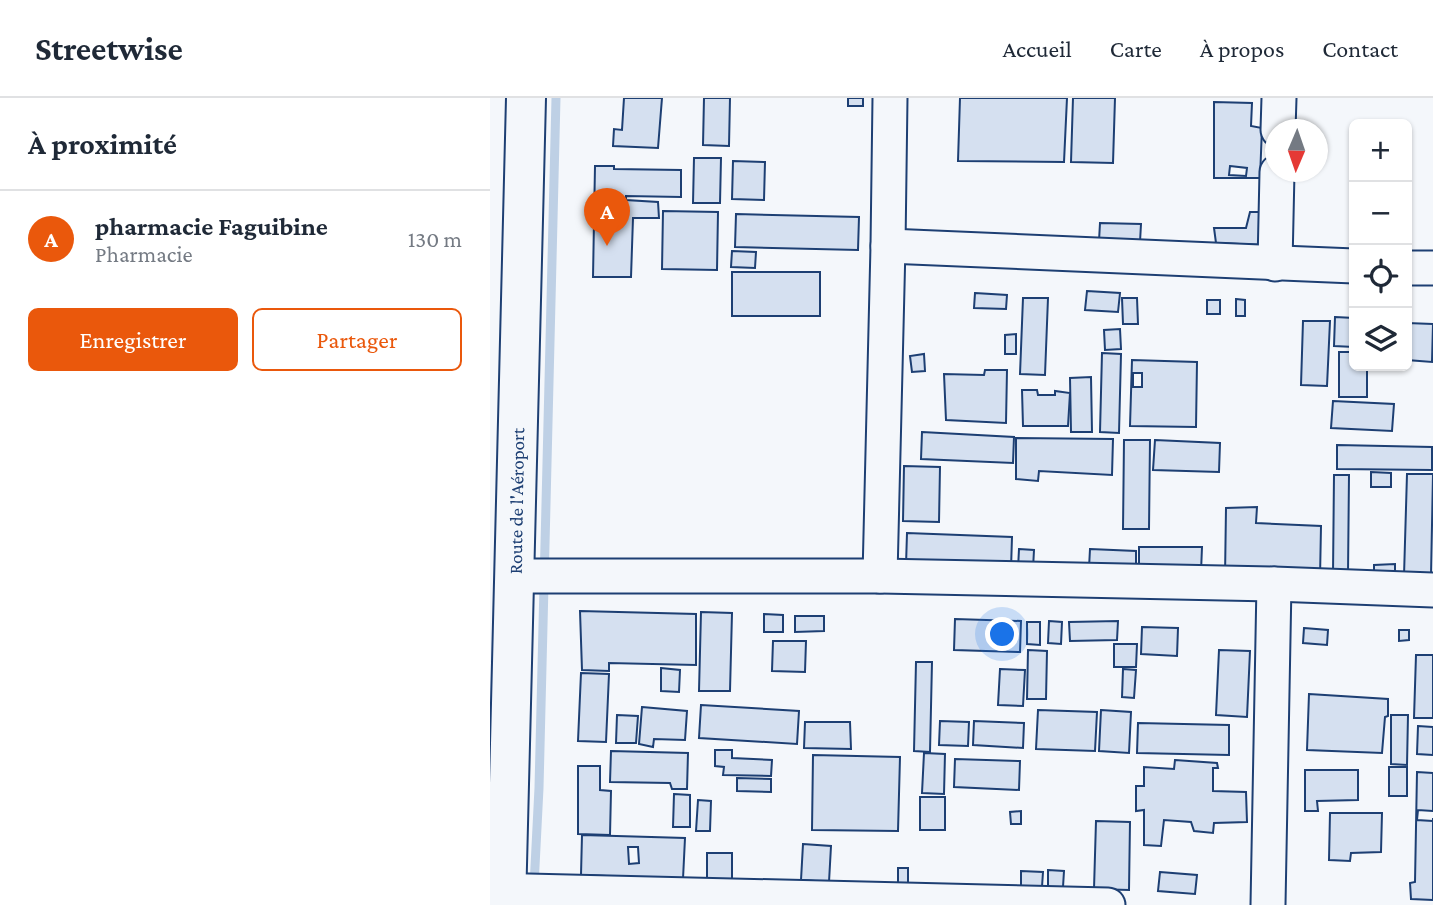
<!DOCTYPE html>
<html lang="fr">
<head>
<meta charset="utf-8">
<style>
  body { margin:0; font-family:"Crimson Pro",serif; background:#f2f2f3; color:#1f2937 }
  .controls { position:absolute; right:21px; top:21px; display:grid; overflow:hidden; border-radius:10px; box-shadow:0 2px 5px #0004 }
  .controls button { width:63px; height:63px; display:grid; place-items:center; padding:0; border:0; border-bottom:2px solid #e0e1e3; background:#fff; color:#1f2937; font:35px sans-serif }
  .compass { position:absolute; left:775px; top:21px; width:63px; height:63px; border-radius:50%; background:#fff; box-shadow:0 2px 5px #0004; rotate:182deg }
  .you { position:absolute; left:513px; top:537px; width:24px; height:24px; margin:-18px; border:5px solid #fff; border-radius:50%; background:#1a73e8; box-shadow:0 0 0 10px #1a73e833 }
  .badge { display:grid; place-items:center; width:46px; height:46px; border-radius:50%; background:#ea580c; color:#fff; font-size:23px; font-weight:700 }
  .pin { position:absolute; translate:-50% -58px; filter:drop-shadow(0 2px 4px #0008) }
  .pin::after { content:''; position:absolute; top:37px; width:24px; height:21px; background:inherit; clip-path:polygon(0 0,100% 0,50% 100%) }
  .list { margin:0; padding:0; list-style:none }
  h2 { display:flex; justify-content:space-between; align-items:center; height:91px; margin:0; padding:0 28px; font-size:30px }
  h2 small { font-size:23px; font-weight:400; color:#747a83 }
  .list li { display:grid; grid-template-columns:46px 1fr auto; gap:21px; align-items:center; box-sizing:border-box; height:98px; padding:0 28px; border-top:2px solid #e0e1e3 }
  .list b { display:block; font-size:26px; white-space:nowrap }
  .list p { margin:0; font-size:23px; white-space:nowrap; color:#747a83 }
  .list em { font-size:23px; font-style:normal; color:#747a83 }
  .actions { display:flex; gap:14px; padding:21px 28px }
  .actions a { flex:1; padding:16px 0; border:2px solid #ea580c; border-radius:10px; text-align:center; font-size:24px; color:#ea580c }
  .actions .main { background:#ea580c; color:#fff }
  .icon { flex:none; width:38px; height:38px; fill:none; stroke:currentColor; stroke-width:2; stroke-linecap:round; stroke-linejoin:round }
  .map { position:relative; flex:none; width:943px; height:807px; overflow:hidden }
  header { display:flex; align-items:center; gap:42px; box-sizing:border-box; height:98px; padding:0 35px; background:#fff; border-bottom:2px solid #e0e1e3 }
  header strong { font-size:33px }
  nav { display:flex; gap:38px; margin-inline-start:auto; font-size:24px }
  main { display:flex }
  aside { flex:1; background:#fff }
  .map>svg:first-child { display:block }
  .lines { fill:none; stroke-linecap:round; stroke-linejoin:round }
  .stream { stroke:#bed0e5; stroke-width:9 }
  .building { fill:#d5e0f0; stroke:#1d3f73; stroke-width:2; fill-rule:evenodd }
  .minor-casing { stroke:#1d3f73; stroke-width:37 }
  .highway-casing { stroke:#1d3f73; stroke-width:42 }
  .minor { stroke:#f4f7fb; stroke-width:33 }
  .highway { stroke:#f4f7fb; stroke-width:38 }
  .labels { text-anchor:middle; stroke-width:5; stroke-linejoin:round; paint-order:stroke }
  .street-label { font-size:19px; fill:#1d3f73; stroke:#f4f7fb }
</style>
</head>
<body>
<header>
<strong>Streetwise</strong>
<nav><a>Accueil</a><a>Carte</a><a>À propos</a><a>Contact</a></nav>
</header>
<main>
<aside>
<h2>À proximité<small></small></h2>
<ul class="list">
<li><span class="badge">A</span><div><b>pharmacie Faguibine</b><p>Pharmacie</p></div><em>130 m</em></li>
</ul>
<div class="actions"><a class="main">Enregistrer</a><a>Partager</a></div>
</aside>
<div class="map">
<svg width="943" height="807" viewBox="0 0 943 807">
  <rect width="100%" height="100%" fill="#f4f7fb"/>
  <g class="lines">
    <!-- stream -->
    <polyline class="stream" points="44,788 49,690 66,0"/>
  </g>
  <!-- building -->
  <g class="building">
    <polygon points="134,0 172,0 168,50 123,48 124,31 132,32"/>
    <polygon points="214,0 240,0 239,48 213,47"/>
    <rect x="358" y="0" width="15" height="8"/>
    <polygon points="470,0 577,0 574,64 468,63"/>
    <polygon points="583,0 625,0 623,65 581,64"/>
    <path d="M724,4L762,5L761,28L772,30L770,80H724ZM740,68L757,70L756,78L739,77Z"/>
    <polygon points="204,60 231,60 230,105 203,105"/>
    <polygon points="243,63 275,64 274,102 242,101"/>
    <polygon points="105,68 124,68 124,71 191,72 191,99 136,98 136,102 168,104 169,120 143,120 141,179 103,179"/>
    <polygon points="173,113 228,114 227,172 172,171"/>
    <polygon points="760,114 775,114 773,147 726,145 724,130 756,130"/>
    <polygon points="246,116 369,119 368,152 245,149"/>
    <polygon points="610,125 651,126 650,144 609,143"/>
    <polygon points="242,153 266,154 265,170 241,169"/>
    <rect x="242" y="174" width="88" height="44"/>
    <polygon points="597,193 630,195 628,214 595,212"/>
    <polygon points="485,195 517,197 516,211 484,210"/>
    <polygon points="533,200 558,200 555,277 530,276"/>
    <polygon points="632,200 647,200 648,226 633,226"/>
    <polygon points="746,201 755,202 755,218 746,218"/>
    <rect x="717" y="202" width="13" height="14"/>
    <polygon points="845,219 864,220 864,249 844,248"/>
    <polygon points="813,223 840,223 837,288 811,287"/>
    <polygon points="917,225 943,226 942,264 917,262"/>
    <polygon points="630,231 631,251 615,252 614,232"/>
    <polygon points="526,236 526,256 515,256 515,237"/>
    <polygon points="849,254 864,254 864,268 877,268 877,299 849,299"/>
    <polygon points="612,255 631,256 629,335 610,334"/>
    <polygon points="434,256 435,273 422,274 420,258"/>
    <path d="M642,262L707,264L706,329L640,328ZM643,275H652V289H643Z"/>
    <polygon points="495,272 517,272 516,325 456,322 454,276 494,277"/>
    <polygon points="601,279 602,334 581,334 580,280"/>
    <polygon points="532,292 547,292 548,297 565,297 565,293 580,295 578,328 533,328"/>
    <polygon points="843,303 904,306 902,333 841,330"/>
    <polygon points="432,334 524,339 523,365 431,361"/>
    <polygon points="526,340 623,341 622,377 549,373 548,383 526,381"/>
    <polygon points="634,342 660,342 659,431 633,431"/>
    <polygon points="665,342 730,345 729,374 663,372"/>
    <polygon points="847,347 942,349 942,372 847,371"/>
    <polygon points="414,368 450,369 449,424 413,423"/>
    <polygon points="881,374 901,375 901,389 881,389"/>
    <polygon points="917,376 943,376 941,478 914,478"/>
    <polygon points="844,377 859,377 858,476 843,476"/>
    <polygon points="767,409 766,425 831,428 830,480 735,479 736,410"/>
    <polygon points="417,435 522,439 521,471 416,467"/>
    <polygon points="649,449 712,449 711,474 649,473"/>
    <polygon points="529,451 544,452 543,471 528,471"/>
    <polygon points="600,451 646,453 646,472 599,470"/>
    <polygon points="905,466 905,478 884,478 884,467"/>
    <polygon points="90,513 206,516 206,567 119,565 119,573 92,572"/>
    <polygon points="211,514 242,515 240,593 209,593"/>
    <polygon points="274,516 293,517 293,534 274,534"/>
    <polygon points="305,518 334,518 334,533 305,534"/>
    <polygon points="465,521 531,523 530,554 464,552"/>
    <polygon points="559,523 572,524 571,546 558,545"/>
    <polygon points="628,523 627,542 580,543 579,524"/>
    <polygon points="537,524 550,524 550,547 537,546"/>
    <polygon points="652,529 688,530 687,558 651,556"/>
    <polygon points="814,530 838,532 837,547 813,545"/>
    <polygon points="909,532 919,532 919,542 909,543"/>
    <polygon points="283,543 316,543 315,574 282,573"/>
    <polygon points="624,546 647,546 646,569 624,569"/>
    <polygon points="538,552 557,553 556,601 537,601"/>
    <polygon points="729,552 760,553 757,619 726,617"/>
    <polygon points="926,557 943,557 943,620 924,620"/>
    <polygon points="426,564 442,564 440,654 424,653"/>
    <polygon points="171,570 190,572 189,594 171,593"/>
    <polygon points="510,571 535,572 533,608 508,607"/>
    <polygon points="633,571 646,572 644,600 632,599"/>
    <polygon points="91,575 119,576 116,644 88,643"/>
    <polygon points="819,596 898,601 898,618 895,619 892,655 817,652"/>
    <polygon points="211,607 309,613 307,646 209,640"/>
    <polygon points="152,609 197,613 195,642 164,641 163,649 149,646"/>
    <polygon points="548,612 607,614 605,653 546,651"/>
    <polygon points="611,612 641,614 639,655 609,653"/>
    <polygon points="127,617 148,618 146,645 126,645"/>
    <polygon points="901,617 918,617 917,667 901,666"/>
    <polygon points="450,623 479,624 478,648 449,647"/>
    <polygon points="484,623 534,625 533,650 483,647"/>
    <polygon points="315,624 360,624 361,651 314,650"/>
    <polygon points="648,625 739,627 739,657 647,655"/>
    <polygon points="928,628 943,629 943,657 927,656"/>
    <polygon points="225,652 242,652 242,660 282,662 281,678 233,677 234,669 225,668"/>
    <polygon points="121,653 198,655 197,691 182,691 180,685 120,684"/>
    <polygon points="434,655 455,656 454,696 432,695"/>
    <polygon points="323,657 410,659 408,733 322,732"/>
    <polygon points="465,661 530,663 529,692 464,689"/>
    <polygon points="685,662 727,665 728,670 723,670 723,693 756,694 757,724 724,725 723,735 704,733 701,724 674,722 671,748 654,747 654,712 646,713 646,688 654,688 654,669 684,671"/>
    <polygon points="88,668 110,668 110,692 121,693 120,737 88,736"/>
    <rect x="899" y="669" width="18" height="29"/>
    <polygon points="815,672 868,672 868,702 827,703 828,713 815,713"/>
    <polygon points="927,674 943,675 943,713 928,712 927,722 943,723 943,720 943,802 921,801 920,785 925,784"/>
    <polygon points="247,680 281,681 281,694 247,693"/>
    <polygon points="184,696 200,697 200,729 183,729"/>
    <rect x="430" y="699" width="25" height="33"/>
    <polygon points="208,702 221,703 220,733 206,733"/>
    <polygon points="531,713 531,726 521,726 520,714"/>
    <polygon points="840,715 892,715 891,754 861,755 860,763 839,762"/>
    <polygon points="606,723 640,724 639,792 604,791"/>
    <path d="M92,737L195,740L193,781L91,777ZM138,749H148L149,765L139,766Z"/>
    <polygon points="313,746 341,748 339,784 311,782"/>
    <polygon points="217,755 242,755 242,782 217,781"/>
    <rect x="408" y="770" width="10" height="16"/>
    <polygon points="558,772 574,773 573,789 558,789"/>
    <polygon points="531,773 553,774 552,789 531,788"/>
    <polygon points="670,774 707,777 705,796 668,793"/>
  </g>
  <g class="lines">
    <defs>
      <g id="minor">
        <polyline points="788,32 789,0"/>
        <polyline points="398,148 864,168"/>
        <polyline points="785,166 787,74"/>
        <polyline points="917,170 943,170"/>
        <polyline points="24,478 390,478 784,486 943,492"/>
        <polyline points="390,478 398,148 400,0"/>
        <polyline points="0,792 618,807"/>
        <polyline points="778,807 784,486"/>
      </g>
      <polyline id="highway" points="16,807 36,0"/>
    </defs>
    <!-- minor casing -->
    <use href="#minor" class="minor-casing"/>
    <!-- highway casing -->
    <use href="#highway" class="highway-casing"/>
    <!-- minor -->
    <use href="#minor" class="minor"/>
    <!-- highway -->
    <use href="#highway" class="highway"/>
  </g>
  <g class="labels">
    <!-- street labels -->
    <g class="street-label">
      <text transform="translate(26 403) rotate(-89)" y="7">Route de l'Aéroport</text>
    </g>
  </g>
</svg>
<div class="controls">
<button>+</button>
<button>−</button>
<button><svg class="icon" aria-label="locate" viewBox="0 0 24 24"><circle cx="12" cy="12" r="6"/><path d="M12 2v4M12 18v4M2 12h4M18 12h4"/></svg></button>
<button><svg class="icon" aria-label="layers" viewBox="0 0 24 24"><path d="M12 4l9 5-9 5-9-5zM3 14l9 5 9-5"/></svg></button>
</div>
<svg class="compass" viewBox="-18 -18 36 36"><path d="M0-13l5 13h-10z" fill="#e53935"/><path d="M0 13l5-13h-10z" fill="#747a83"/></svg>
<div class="you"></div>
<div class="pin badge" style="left:117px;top:148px">A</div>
</div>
</main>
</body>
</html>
